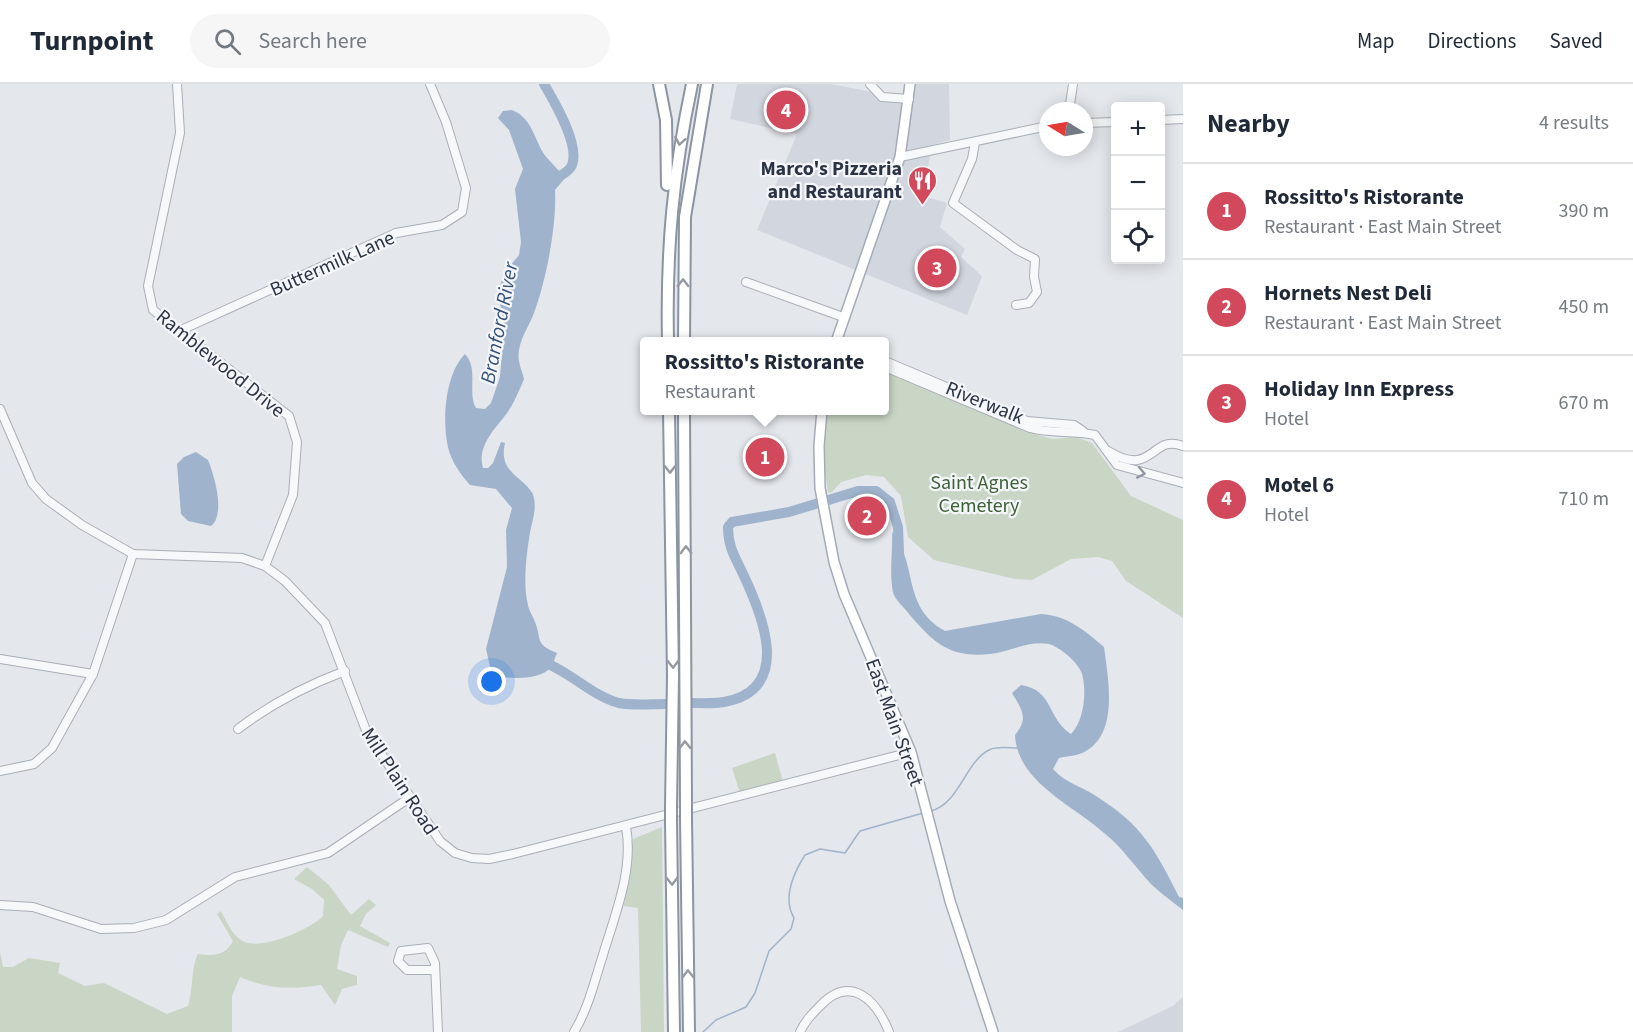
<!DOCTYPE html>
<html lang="en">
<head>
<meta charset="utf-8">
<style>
  body { margin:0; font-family:"Source Sans 3",sans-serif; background:#f6f6f7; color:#1f2937 }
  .controls { position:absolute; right:18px; top:18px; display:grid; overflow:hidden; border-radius:6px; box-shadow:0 3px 15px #0003 }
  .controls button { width:54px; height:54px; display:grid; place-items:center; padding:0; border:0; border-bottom:2px solid #e0e1e3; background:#fff; color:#1f2937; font:30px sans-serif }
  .compass { position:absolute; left:1039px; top:18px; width:54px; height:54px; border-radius:50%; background:#fff; box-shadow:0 3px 15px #0003; rotate:281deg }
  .you { position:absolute; left:492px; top:598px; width:21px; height:21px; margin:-15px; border:4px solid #fff; border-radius:50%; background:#1a73e8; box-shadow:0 0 0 9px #1a73e833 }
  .badge { display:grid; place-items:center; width:39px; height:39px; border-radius:50%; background:#d1495b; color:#fff; font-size:20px; font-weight:700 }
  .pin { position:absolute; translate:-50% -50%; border:3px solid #fff; box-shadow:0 2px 6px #0006 }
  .popup { position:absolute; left:640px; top:253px; width:249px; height:78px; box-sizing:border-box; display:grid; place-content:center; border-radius:6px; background:#fff; filter:drop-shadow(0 2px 4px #0005); font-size:20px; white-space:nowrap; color:#747a83 }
  .popup b { font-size:22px; color:#1f2937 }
  .popup::after { content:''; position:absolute; left:50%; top:100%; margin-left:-12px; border:12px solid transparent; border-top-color:#fff }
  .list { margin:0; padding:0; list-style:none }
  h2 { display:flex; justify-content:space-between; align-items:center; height:78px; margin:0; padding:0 24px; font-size:26px }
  h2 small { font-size:20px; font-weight:400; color:#747a83 }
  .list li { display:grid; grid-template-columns:39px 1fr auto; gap:18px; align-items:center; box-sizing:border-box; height:96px; padding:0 24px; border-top:2px solid #e0e1e3 }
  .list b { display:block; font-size:22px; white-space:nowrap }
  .list p { margin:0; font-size:20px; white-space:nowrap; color:#747a83 }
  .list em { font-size:20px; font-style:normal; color:#747a83 }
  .icon { flex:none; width:33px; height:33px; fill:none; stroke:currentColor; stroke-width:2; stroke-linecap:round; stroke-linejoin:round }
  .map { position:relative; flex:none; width:1183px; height:948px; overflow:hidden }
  header { display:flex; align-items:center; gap:36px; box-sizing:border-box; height:84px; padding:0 30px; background:#fff; border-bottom:2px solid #e0e1e3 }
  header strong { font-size:28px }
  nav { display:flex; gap:33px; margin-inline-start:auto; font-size:21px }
  .search { width:420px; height:54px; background:#f6f6f7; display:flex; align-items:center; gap:15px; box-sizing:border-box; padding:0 21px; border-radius:33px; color:#747a83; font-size:22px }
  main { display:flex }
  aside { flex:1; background:#fff }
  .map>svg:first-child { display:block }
  .built { fill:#d2d6de }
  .green { fill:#c9d6c5 }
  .water { fill:#9fb4cc }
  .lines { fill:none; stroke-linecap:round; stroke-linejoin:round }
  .stream { stroke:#9fb4cc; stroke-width:1.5 }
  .river { stroke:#9fb4cc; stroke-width:10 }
  .minor-casing { stroke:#a9aeb7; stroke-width:10 }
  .major-casing { stroke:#a3abb8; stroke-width:12 }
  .highway-casing { stroke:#8b94a3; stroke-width:14 }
  .minor { stroke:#f7f8fa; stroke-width:8 }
  .major { stroke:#fff; stroke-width:9 }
  .highway { stroke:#fff; stroke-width:10 }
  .highway-bridge-casing { stroke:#8b94a3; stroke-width:14; stroke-linecap:butt }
  .highway-bridge { stroke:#fff; stroke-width:10 }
  .oneway { stroke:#959aa2 }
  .oneway2 { stroke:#9196a0 }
  .labels { text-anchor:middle; stroke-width:4.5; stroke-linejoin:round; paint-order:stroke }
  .poi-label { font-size:20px; font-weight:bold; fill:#2b3445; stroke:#f4f6f9; text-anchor:end }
  .street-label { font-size:20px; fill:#2b3445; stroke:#f4f6f9 }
  .park-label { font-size:20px; fill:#3f6138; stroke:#f4f6f9 }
  .water-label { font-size:21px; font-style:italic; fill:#34527a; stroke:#f4f6f9 }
</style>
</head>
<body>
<header>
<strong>Turnpoint</strong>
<div class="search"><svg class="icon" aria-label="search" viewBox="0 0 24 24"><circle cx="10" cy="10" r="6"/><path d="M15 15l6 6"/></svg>Search here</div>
<nav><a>Map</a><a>Directions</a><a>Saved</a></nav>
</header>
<main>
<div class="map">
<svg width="1183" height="948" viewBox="0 0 1183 948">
  <rect width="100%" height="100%" fill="#e4e7ec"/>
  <!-- built -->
  <g class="built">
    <polygon points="737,0 831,0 908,15 910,0 949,0 950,56 932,61 923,112 947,119 940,143 965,165 961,173 982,192 967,231 757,146 797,50 730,35"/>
    <polygon points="1183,913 1183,948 1118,948 1173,922"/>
  </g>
  <!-- green -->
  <g class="green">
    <polygon points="885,286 1037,351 1053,355 1076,353 1092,359 1131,412 1183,436 1183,534 1126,497 1112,477 1098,473 1071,475 1032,496 1015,495 934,476 908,453 901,412 884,393 866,391 841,398 832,408 828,409 824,378 827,327 885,326"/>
    <polygon points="775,669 783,698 740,709 732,684"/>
    <polygon points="662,743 664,948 641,948 638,824 624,822 633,755"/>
    <path d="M307,783L329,801L351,831L369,815L376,821L366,830L360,842L390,859L388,863L348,846L341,861L337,885L357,892V901L342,905L335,921L321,901C289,906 269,905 240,893L232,912V948H0V868L3,883H13L29,874L60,879L58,889L85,902L104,899L167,930L188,922C193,906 191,883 198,870C214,872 225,872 233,857L217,830L221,827C227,838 234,856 248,859C266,864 311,845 323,832L324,816L312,805L294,795Z"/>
  </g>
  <!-- water -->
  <g class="water">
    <path d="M512,26C535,35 534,61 549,76C554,82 560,87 565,94L555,106C557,141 546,197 534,229C528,245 516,260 519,277C520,284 523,289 524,295C519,307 512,324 504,333C492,348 477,364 483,384H488L493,379L501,358L505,359C498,389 522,391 533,410C538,427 531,438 529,455C526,474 523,502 528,521C529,527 533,532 535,538C542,555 534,560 557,569C555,573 554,579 551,583C541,597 506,595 492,591L486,565L507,483L506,446L512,424L496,405L470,401C462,392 454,381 450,370C441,343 444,291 465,270C479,285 467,308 476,324L485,325L491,319L500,293L504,243L498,207L505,188L519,171L521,158L515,105L523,85L509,46L498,34L503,27Z"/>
    <path d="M196,368L208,376C214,391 226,430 211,442L188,437L181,430L177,380L184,373Z"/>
    <path d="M892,448C919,481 901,522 945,547L1041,530C1068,532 1084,546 1104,563C1108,594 1119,648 1086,667C1078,672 1067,672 1059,674L1053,685C1065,699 1081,702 1096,712C1142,741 1155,765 1179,813L1183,814V826C1172,817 1160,809 1151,800C1135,783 1122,763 1104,749C1073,721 1017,698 1015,651C1029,634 1022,626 1012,609L1021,601C1054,606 1047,635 1071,650C1084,637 1087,608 1082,590C1079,579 1060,563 1049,560C1030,556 1009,568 990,570C949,574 934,559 909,530C905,524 894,515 893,508C889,490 893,467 892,448Z"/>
  </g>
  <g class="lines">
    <!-- stream -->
    <g class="stream">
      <path d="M931,727C959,720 966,677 989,666C996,662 1009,664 1017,664"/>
      <path d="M703,948L716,936L746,923L755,909L769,867L791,845L794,834C782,814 793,790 805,771L820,765L845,769L860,747L923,729"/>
    </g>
    <!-- river -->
    <g class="river">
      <path d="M544,0C554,17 582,64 571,83C567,89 558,93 552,97"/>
      <path d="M540,577C569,586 590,611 619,619C634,622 651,620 666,620"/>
      <path d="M691,619C702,619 713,620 724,618C793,606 763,532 743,490C735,473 728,463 728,443L732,438L789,428L858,407H876L890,418L898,443L899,468"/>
    </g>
    <defs>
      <g id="minor">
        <polyline points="177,0 180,49 148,202 153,226 289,332 297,358 293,411 265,482"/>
        <polyline points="870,0 882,13 909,15"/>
        <polyline points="1069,27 1073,0"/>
        <polyline points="1160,36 1183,35"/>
        <polyline points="1084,39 1116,38"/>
        <polyline points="975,59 972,75 953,119 1017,166 1035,175 1034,193 1037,208 1029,219 1016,221"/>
        <polyline points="900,73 1048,42"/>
        <polyline points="746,198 843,233"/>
        <polyline points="179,247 396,149 442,141 462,128 466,104 446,38 430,0"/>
        <polyline points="885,277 1027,337 1074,341 1083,347"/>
        <path d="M885,283L1030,344C1051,350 1073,346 1095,351L1117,381L1183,399"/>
        <polyline points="0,325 32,399 46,415 82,441 133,470 242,474 265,482 285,497 325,539 367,649 440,757 455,769 472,774 489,775 513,770 911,668"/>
        <path d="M1108,367C1154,395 1151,349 1183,362"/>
        <polyline points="0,575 93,590"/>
        <path d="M238,645C272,619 305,602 345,587"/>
        <polyline points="0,687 34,680 52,664 93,590 133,470"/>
        <polyline points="0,821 33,823 101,845 134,844 166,836 235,793 328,769 409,714"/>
        <polyline points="435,886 407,886 398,877 401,867 428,864 435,879 438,948"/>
        <path d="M574,948C588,925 594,899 602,874C614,833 634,787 626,743"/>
        <path d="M800,948C805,937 812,930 820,922C850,890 876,915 889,948"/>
      </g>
      <g id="major">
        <polyline points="836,258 900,73 910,0"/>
        <polyline points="822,326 819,362 820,404 834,478 844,510 911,668 950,817 993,948"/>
      </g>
      <g id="highway">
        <polyline points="659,0 666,36 667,101"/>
        <path d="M668,258C666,165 673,90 692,0"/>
        <polyline points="684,258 685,133 707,0"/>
        <polyline points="669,326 673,591 671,723"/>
        <polyline points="684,326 686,720"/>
        <polyline points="686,735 689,948"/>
        <polyline points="671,738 674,948"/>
      </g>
    </defs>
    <!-- minor casing -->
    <use href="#minor" class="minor-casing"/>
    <!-- major casing -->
    <use href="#major" class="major-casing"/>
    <!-- highway casing -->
    <use href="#highway" class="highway-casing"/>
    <!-- minor -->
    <use href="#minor" class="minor"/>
    <!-- major -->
    <use href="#major" class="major"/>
    <!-- highway -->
    <use href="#highway" class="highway"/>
    <defs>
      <g id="highway-bridge">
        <polyline points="671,723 671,738"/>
        <polyline points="686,735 686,720"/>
      </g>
    </defs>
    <!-- highway-bridge casing -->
    <use href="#highway-bridge" class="highway-bridge-casing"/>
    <!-- highway-bridge -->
    <use href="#highway-bridge" class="highway-bridge"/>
  </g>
  <!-- one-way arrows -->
  <defs><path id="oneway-chevron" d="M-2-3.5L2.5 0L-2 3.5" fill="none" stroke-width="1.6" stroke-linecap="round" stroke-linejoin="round" transform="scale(1.5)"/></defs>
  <g class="oneway">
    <use href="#oneway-chevron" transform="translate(680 57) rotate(100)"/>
    <use href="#oneway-chevron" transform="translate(683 199) rotate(-90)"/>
    <use href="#oneway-chevron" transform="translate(670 385) rotate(89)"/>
    <use href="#oneway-chevron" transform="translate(686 466) rotate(-91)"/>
    <use href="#oneway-chevron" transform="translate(673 580) rotate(89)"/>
    <use href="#oneway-chevron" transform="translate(685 661) rotate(-91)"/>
    <use href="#oneway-chevron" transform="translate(672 797) rotate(89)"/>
    <use href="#oneway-chevron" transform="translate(688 890) rotate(-91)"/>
  </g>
  <use class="oneway2" href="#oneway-chevron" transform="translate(1141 389) rotate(11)"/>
  <!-- icons -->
  <defs>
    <symbol id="restaurant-pin" viewBox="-11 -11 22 30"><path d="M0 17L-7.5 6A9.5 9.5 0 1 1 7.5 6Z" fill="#d1495b" stroke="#f4f6f9"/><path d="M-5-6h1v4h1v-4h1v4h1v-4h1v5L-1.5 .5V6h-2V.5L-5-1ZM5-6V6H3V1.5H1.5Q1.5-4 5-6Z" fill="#fff"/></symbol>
  </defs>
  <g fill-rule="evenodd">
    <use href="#restaurant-pin" x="906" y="80" width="33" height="45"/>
  </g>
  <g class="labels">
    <!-- poi labels -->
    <g class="poi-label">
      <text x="902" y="91">Marco's Pizzeria<tspan x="902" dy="23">and Restaurant</tspan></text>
    </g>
    <!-- street labels -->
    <g class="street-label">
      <text transform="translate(332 179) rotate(-24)" y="7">Buttermilk Lane</text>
      <text transform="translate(221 279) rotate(39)" y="7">Ramblewood Drive</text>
      <text transform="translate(985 318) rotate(22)" y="7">Riverwalk</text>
      <text transform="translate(895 638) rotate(70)" y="7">East Main Street</text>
      <text transform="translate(400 697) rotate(57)" y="7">Mill Plain Road</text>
    </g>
    <!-- park labels -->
    <g class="park-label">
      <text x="979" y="405">Saint Agnes<tspan x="979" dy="23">Cemetery</tspan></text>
    </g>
    <!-- water labels -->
    <g class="water-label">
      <text transform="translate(499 239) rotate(-79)" y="7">Branford River</text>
    </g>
  </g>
</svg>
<div class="controls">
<button>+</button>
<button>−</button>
<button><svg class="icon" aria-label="locate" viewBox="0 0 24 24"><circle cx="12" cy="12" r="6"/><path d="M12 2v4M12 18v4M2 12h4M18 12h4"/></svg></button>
</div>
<svg class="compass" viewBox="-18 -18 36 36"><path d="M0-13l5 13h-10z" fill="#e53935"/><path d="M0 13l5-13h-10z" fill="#747a83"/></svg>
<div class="you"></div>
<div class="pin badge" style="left:765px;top:373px">1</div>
<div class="popup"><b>Rossitto's Ristorante</b>Restaurant</div>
<div class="pin badge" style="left:867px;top:432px">2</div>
<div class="pin badge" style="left:937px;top:184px">3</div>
<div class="pin badge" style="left:786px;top:26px">4</div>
</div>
<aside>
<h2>Nearby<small>4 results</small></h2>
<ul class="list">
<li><span class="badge">1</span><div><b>Rossitto's Ristorante</b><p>Restaurant · East Main Street</p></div><em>390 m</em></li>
<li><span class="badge">2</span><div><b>Hornets Nest Deli</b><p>Restaurant · East Main Street</p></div><em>450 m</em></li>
<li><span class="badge">3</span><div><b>Holiday Inn Express</b><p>Hotel</p></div><em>670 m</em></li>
<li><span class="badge">4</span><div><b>Motel 6</b><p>Hotel</p></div><em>710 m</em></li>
</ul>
</aside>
</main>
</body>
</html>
